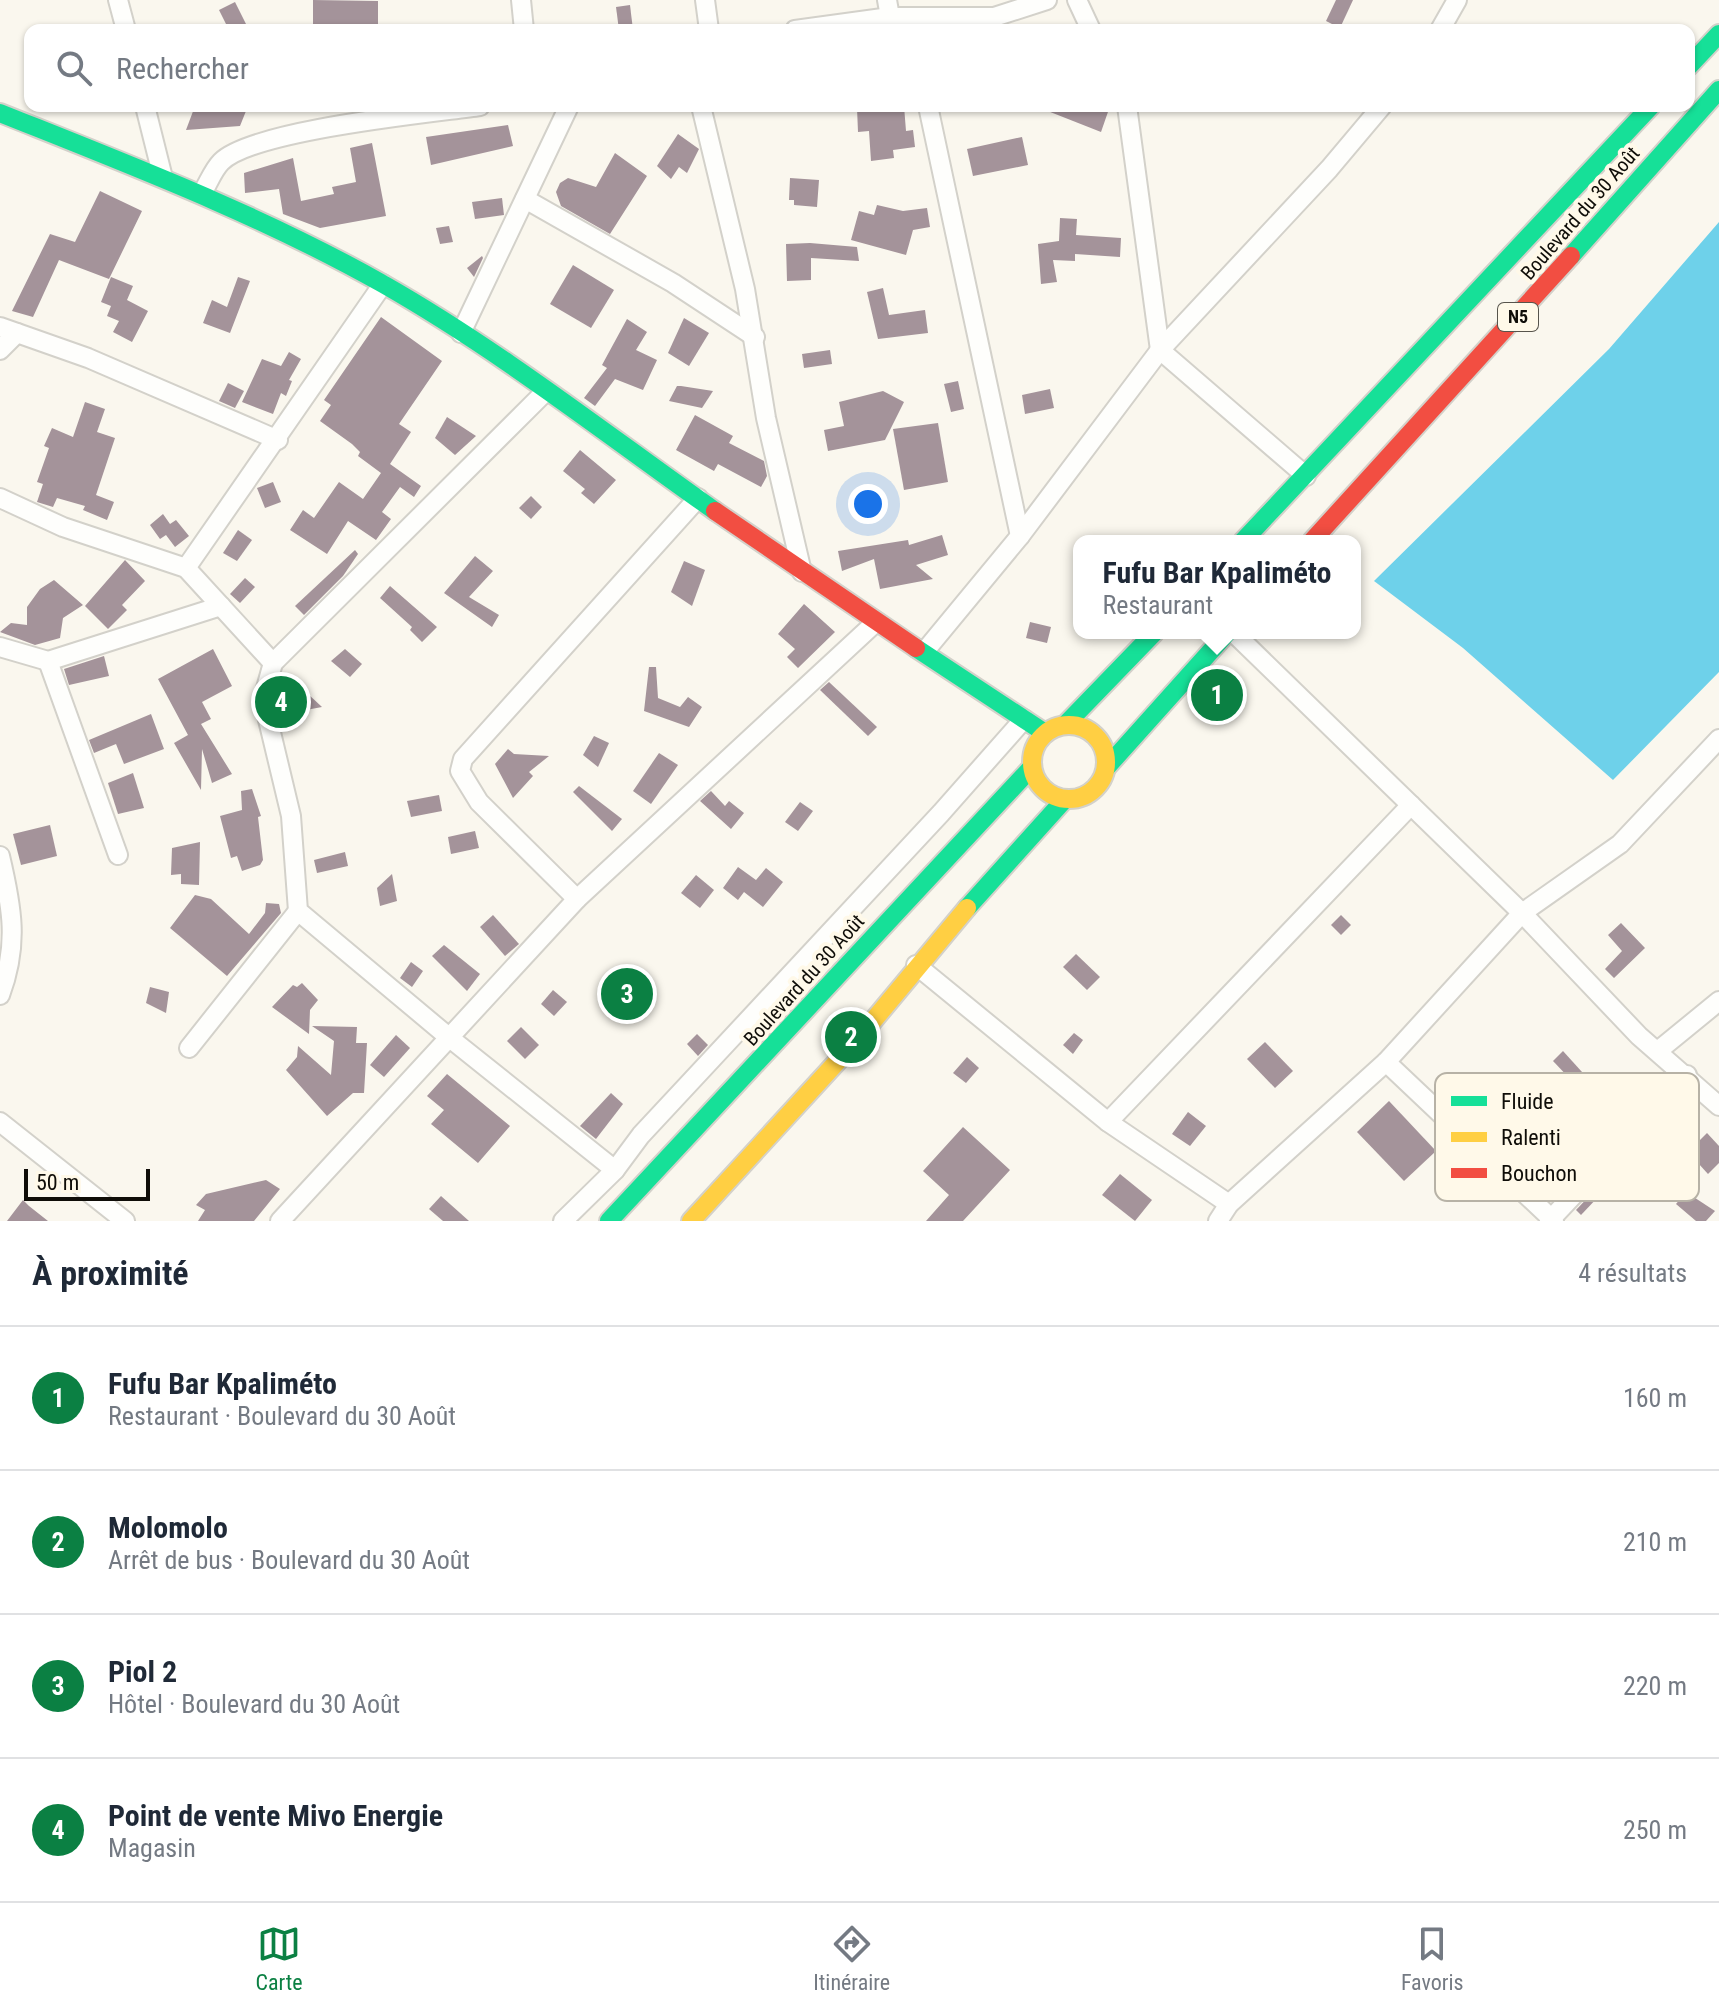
<!DOCTYPE html>
<html lang="fr">
<head>
<meta charset="utf-8">
<style>
  body { margin:0; font-family:"Roboto Condensed",sans-serif; background:#f2f2f3; color:#1f2937 }
  .scale { position:absolute; left:24px; bottom:20px; width:126px; box-sizing:border-box; padding-left:8px; border:4px solid #0f0d08; border-top:0; font-size:22px; line-height:28px; white-space:nowrap; color:#0f0d08; -webkit-text-stroke:6px #fff9e9; paint-order:stroke }
  .you { position:absolute; left:868px; top:504px; width:28px; height:28px; margin:-20px; border:6px solid #fff; border-radius:50%; background:#1a73e8; box-shadow:0 0 0 12px #1a73e833 }
  .badge { display:grid; place-items:center; width:52px; height:52px; border-radius:50%; background:#0b8043; color:#fff; font-size:26px; font-weight:700 }
  .pin { position:absolute; translate:-50% -50%; border:4px solid #fff; box-shadow:0 2px 8px #0006 }
  .popup { position:absolute; left:1073px; top:535px; width:288px; height:104px; box-sizing:border-box; display:grid; place-content:center; border-radius:16px; background:#fff; filter:drop-shadow(0 2px 6px #0005); font-size:26px; white-space:nowrap; color:#747a83 }
  .popup b { font-size:30px; color:#1f2937 }
  .popup::after { content:''; position:absolute; left:50%; top:100%; margin-left:-16px; border:16px solid transparent; border-top-color:#fff }
  .list { margin:0; padding:0; list-style:none }
  h2 { display:flex; justify-content:space-between; align-items:center; height:104px; margin:0; padding:0 32px; font-size:34px }
  h2 small { font-size:26px; font-weight:400; color:#747a83 }
  .list li { display:grid; grid-template-columns:52px 1fr auto; gap:24px; align-items:center; box-sizing:border-box; height:144px; padding:0 32px; border-top:2px solid #e0e1e3 }
  .list b { display:block; font-size:30px; white-space:nowrap }
  .list p { margin:0; font-size:26px; white-space:nowrap; color:#747a83 }
  .list em { font-size:26px; font-style:normal; color:#747a83 }
  .icon { flex:none; width:44px; height:44px; fill:none; stroke:currentColor; stroke-width:2; stroke-linecap:round; stroke-linejoin:round }
  .map { position:relative; flex:none; width:1719px; height:1221px; overflow:hidden }
  .search { position:absolute; background:#fff; box-shadow:0 2px 6px #0004; left:24px; right:24px; top:24px; height:88px; display:flex; align-items:center; gap:20px; box-sizing:border-box; padding:0 28px; border-radius:16px; color:#747a83; font-size:30px }
  .sheet { height:680px; background:#fff }
  nav { display:flex; justify-content:space-around; align-items:center; box-sizing:border-box; height:112px; border-top:2px solid #e0e1e3; background:#fff; font-size:22px; color:#747a83 }
  nav a { display:grid; justify-items:center; gap:4px }
  nav .on { color:#0b8043 }
  .map>svg:first-child { display:block }
  .water { fill:#6ed1ea }
  .building { fill:#a4939a }
  .lines { fill:none; stroke-linecap:round; stroke-linejoin:round }
  .street-casing { stroke:#d3d1ca; stroke-width:22 }
  .fast-casing { stroke:#d3d1ca; stroke-width:22 }
  .slow-casing { stroke:#d3d1ca; stroke-width:22 }
  .jam-casing { stroke:#d3d1ca; stroke-width:22 }
  .street { stroke:#fefefc; stroke-width:18 }
  .fast { stroke:#16e098; stroke-width:18 }
  .slow { stroke:#ffcf43; stroke-width:18 }
  .jam { stroke:#f24e42; stroke-width:18 }
  .labels { text-anchor:middle; stroke-width:8; stroke-linejoin:round; paint-order:stroke }
  .shield { fill:#fff9e9; stroke:#57544c; stroke-width:2 }
  .shield-label { font-size:18px; font-weight:bold; fill:#0f0d08 }
  .street-label { font-size:20px; fill:#0f0d08; stroke:#fff9e9 }
  .key { fill:#fff9e9; stroke:#b7b2a6; stroke-width:2 }
  .key-label { font-size:22px; fill:#0f0d08 }
</style>
</head>
<body>
<div class="map">
<svg width="1719" height="1221" viewBox="0 0 1719 1221">
  <rect width="100%" height="100%" fill="#faf7ee"/>
  <!-- water -->
  <polygon class="water" points="1719,222 1719,672 1613,780 1463,648 1374,581 1609,349"/>
  <!-- building -->
  <g class="building">
    <polygon points="313,0 378,1 378,30 313,30"/>
    <polygon points="1336,0 1353,0 1340,28 1326,21"/>
    <polygon points="235,2 249,30 229,30 219,10"/>
    <polygon points="630,5 633,30 619,30 616,7"/>
    <polygon points="195,106 248,106 240,126 186,130"/>
    <polygon points="904,106 906,131 913,130 915,147 893,150 894,158 871,161 869,131 858,132 857,108"/>
    <polygon points="1035,106 1102,106 1109,109 1101,132"/>
    <polygon points="508,125 513,146 431,165 426,137"/>
    <polygon points="678,134 699,149 687,173 679,167 671,179 657,166"/>
    <polygon points="1022,137 1028,165 973,176 967,149"/>
    <polygon points="372,143 386,216 320,228 283,214 279,189 245,193 244,173 293,158 301,201 334,194 332,187 356,182 350,148"/>
    <polygon points="615,153 647,176 610,234 561,206 556,192 560,183 568,178 596,187"/>
    <polygon points="790,178 819,180 817,207 794,205 794,200 789,200"/>
    <polygon points="100,191 142,211 109,279 59,260 33,317 12,311 50,234 75,242"/>
    <polygon points="502,198 504,215 475,219 472,202"/>
    <polygon points="877,205 903,211 927,208 930,227 913,230 906,255 851,240 859,211 874,215"/>
    <polygon points="1060,218 1077,219 1076,235 1121,238 1120,257 1075,254 1075,261 1053,260 1057,282 1041,284 1038,244 1059,241"/>
    <polygon points="449,226 453,242 440,244 436,228"/>
    <polygon points="810,243 857,247 859,261 811,258 811,280 787,281 786,244"/>
    <polygon points="482,256 483,258 474,277 467,268"/>
    <polygon points="573,265 614,290 591,328 550,304"/>
    <polygon points="111,277 133,286 127,300 148,311 132,342 113,332 119,321 107,316 111,306 101,302"/>
    <polygon points="238,277 250,281 230,333 203,323 212,300 227,307"/>
    <polygon points="883,288 889,315 925,310 928,333 878,339 867,292"/>
    <polygon points="381,317 442,361 399,424 411,432 390,464 421,486 414,497 400,487 382,512 391,519 376,540 348,521 327,554 290,530 303,510 314,518 339,482 363,499 381,473 358,456 360,452 352,444 320,421 331,405 324,400"/>
    <polygon points="684,318 709,333 689,366 668,353"/>
    <polygon points="627,319 647,332 636,350 657,360 643,390 615,379 595,406 584,398 607,368 602,365"/>
    <polygon points="830,350 832,364 804,368 802,354"/>
    <polygon points="289,352 301,359 289,380 292,381 286,396 281,393 273,414 242,402 262,359 281,366"/>
    <polygon points="958,381 964,409 951,412 944,384"/>
    <polygon points="228,383 244,391 235,408 219,401"/>
    <polygon points="677,386 681,386 713,391 702,408 669,401"/>
    <polygon points="1050,389 1054,408 1025,414 1022,395"/>
    <polygon points="883,391 904,402 885,440 828,451 824,430 844,426 839,402"/>
    <polygon points="85,402 105,409 97,432 115,438 96,495 114,502 107,520 83,510 85,506 57,498 53,507 37,502 43,484 37,482 49,448 44,446 52,428 73,437"/>
    <polygon points="695,415 733,436 729,443 764,461 767,476 761,487 718,464 714,471 676,450"/>
    <polygon points="447,417 476,436 455,455 435,438"/>
    <polygon points="938,423 948,482 904,490 893,429"/>
    <polygon points="580,450 616,480 594,504 581,493 585,489 563,471"/>
    <polygon points="273,482 281,502 265,508 257,488"/>
    <polygon points="531,496 542,507 531,519 519,508"/>
    <polygon points="163,514 170,524 176,520 189,536 175,547 166,535 160,539 150,525"/>
    <polygon points="238,530 252,540 237,561 223,553"/>
    <polygon points="942,535 948,555 916,565 933,579 880,589 874,559 842,571 838,551 908,540 909,545"/>
    <polygon points="355,550 358,554 343,576 304,615 295,606"/>
    <polygon points="475,556 493,571 469,597 499,615 492,627 444,593"/>
    <polygon points="125,560 145,581 122,605 127,610 108,629 85,606"/>
    <polygon points="684,561 705,570 692,606 671,592"/>
    <polygon points="245,578 255,587 240,603 230,594"/>
    <polygon points="54,580 83,605 63,618 60,638 35,645 0,632 11,623 27,625 27,607 40,589"/>
    <polygon points="390,586 437,627 422,642 410,630 412,627 380,598"/>
    <polygon points="804,604 835,632 798,668 787,657 795,649 778,634"/>
    <polygon points="1030,622 1051,627 1047,643 1026,638"/>
    <polygon points="213,649 232,686 202,702 211,719 201,724 232,774 212,783 202,749 201,790 174,743 188,735 158,679"/>
    <polygon points="345,649 362,664 350,677 331,661"/>
    <polygon points="104,656 109,676 69,685 64,669"/>
    <polygon points="649,667 656,667 658,698 680,707 688,697 702,707 689,727 644,711"/>
    <polygon points="293,680 322,707 279,715 276,698"/>
    <polygon points="829,682 877,727 868,736 820,690"/>
    <polygon points="151,714 164,749 124,764 116,744 94,753 89,740"/>
    <polygon points="594,736 609,743 598,767 583,755"/>
    <polygon points="508,749 514,754 549,756 529,772 533,776 513,798 495,764"/>
    <polygon points="659,753 678,765 651,804 633,791"/>
    <polygon points="133,773 144,808 118,814 108,783"/>
    <polygon points="579,786 622,819 612,831 573,792"/>
    <polygon points="252,789 261,816 258,817 263,860 260,865 242,871 237,856 231,858 220,816 242,810 241,791"/>
    <polygon points="711,791 725,806 729,801 744,813 731,829 700,801"/>
    <polygon points="439,795 442,811 411,817 407,801"/>
    <polygon points="800,802 813,811 798,831 785,822"/>
    <polygon points="50,825 57,856 21,865 13,834"/>
    <polygon points="475,831 479,848 451,854 448,837"/>
    <polygon points="200,842 199,885 181,884 181,874 171,875 172,848"/>
    <polygon points="345,852 348,866 317,873 314,860"/>
    <polygon points="738,867 756,880 766,868 783,882 763,907 744,892 738,900 723,888"/>
    <polygon points="392,874 397,901 380,906 377,888"/>
    <polygon points="696,875 714,890 700,908 681,893"/>
    <polygon points="195,895 211,899 249,934 265,913 266,903 279,904 281,913 227,976 170,928"/>
    <polygon points="493,915 519,944 505,956 480,927"/>
    <polygon points="1341,915 1351,925 1341,935 1331,925"/>
    <polygon points="1621,923 1645,948 1614,978 1605,969 1622,951 1608,935"/>
    <polygon points="444,945 480,974 467,991 432,956"/>
    <polygon points="1076,954 1100,977 1087,990 1063,967"/>
    <polygon points="411,962 423,971 412,987 400,978"/>
    <polygon points="302,983 318,1000 310,1010 309,1034 272,1007 293,985 297,987"/>
    <polygon points="150,987 169,992 166,1013 146,1003"/>
    <polygon points="553,990 567,1002 554,1016 541,1004"/>
    <polygon points="312,1026 357,1027 356,1043 367,1043 364,1093 353,1093 327,1116 286,1070 297,1057 298,1046 331,1075 334,1041"/>
    <polygon points="521,1027 539,1045 525,1059 507,1041"/>
    <polygon points="1074,1033 1083,1040 1073,1054 1063,1045"/>
    <polygon points="697,1034 708,1045 698,1056 687,1044"/>
    <polygon points="396,1035 410,1048 384,1077 370,1065"/>
    <polygon points="1265,1042 1293,1071 1275,1088 1247,1059"/>
    <polygon points="1563,1051 1582,1072 1572,1081 1553,1061"/>
    <polygon points="967,1057 979,1068 966,1083 953,1073"/>
    <polygon points="447,1074 510,1126 478,1163 431,1124 444,1110 427,1096"/>
    <polygon points="611,1093 623,1104 596,1139 580,1126"/>
    <polygon points="1389,1101 1436,1151 1404,1181 1357,1132"/>
    <polygon points="1188,1112 1206,1126 1190,1146 1172,1134"/>
    <polygon points="963,1127 1010,1170 963,1221 926,1221 949,1195 923,1171"/>
    <polygon points="1707,1133 1719,1146 1719,1163 1708,1174 1688,1152"/>
    <polygon points="1120,1174 1152,1200 1135,1221 1102,1195"/>
    <polygon points="266,1180 280,1189 254,1221 198,1221 205,1210 196,1205 206,1194"/>
    <polygon points="1595,1190 1600,1195 1581,1215 1576,1210"/>
    <polygon points="1686,1192 1715,1211 1706,1221 1696,1221 1676,1204"/>
    <polygon points="441,1196 469,1221 443,1221 429,1209"/>
    <polygon points="23,1200 29,1206 48,1221 7,1221"/>
  </g>
  <g class="lines">
    <defs>
      <g id="street">
        <polyline points="118,0 126,30"/>
        <polyline points="521,0 524,30"/>
        <polyline points="705,0 709,30"/>
        <polyline points="887,0 890,17 898,30"/>
        <polyline points="1077,0 1091,30"/>
        <polyline points="795,30 890,17 994,17 1047,0"/>
        <polyline points="1440,30 1457,0"/>
        <polyline points="145,106 163,178"/>
        <polyline points="701,106 745,289 766,418 802,572"/>
        <polyline points="928,106 1020,536"/>
        <polyline points="1127,106 1160,350 1306,476"/>
        <path d="M202,193C208,184 213,170 221,162C252,130 430,113 480,106"/>
        <polyline points="525,199 673,283 755,337"/>
        <polyline points="0,327 88,358 278,440"/>
        <polyline points="461,333 569,106"/>
        <polyline points="0,350 17,333"/>
        <polyline points="0,498 63,527 186,568 273,663 263,699 291,816 298,911 451,1039 615,1170"/>
        <polyline points="186,568 383,284"/>
        <polyline points="1234,633 1522,913 1639,1036 1719,1106"/>
        <polyline points="0,647 48,661 221,606"/>
        <polyline points="925,651 1020,536 1160,350 1329,169 1382,106"/>
        <polyline points="48,661 118,855"/>
        <polyline points="273,663 545,392"/>
        <path d="M0,856C12,907 19,945 0,995"/>
        <polyline points="577,899 479,802 460,771 463,759 698,498"/>
        <polyline points="916,965 1108,1122 1229,1204"/>
        <polyline points="189,1048 298,911"/>
        <polyline points="1659,1050 1719,1001"/>
        <polyline points="1386,1062 1554,1221"/>
        <polyline points="0,1122 125,1221"/>
        <polyline points="1108,1122 1411,805"/>
        <polyline points="280,1221 577,899 876,622"/>
        <polyline points="563,1221 615,1170 641,1135 941,813 1024,719"/>
        <polyline points="1218,1221 1229,1204 1386,1062 1522,913 1620,844 1719,739"/>
        <polyline points="1549,1221 1687,1075"/>
      </g>
      <g id="fast">
        <polyline points="1689,66 1719,34"/>
        <path d="M0,113C130,165 261,215 383,284C499,350 606,434 715,511"/>
        <polyline points="1571,256 1719,90"/>
        <polyline points="1243,541 1651,106"/>
        <polyline points="916,648 1045,733"/>
        <polyline points="1066,724 1154,633"/>
        <polyline points="1106,768 1227,633"/>
        <polyline points="967,908 1065,799"/>
        <polyline points="609,1221 1032,767"/>
      </g>
      <g id="slow">
        <circle cx="1069" cy="762" r="37"/>
        <polyline points="691,1221 857,1040 967,908"/>
      </g>
      <g id="jam">
        <polyline points="715,511 916,648"/>
        <polyline points="1312,541 1571,256"/>
      </g>
    </defs>
    <!-- street casing -->
    <use href="#street" class="street-casing"/>
    <!-- fast casing -->
    <use href="#fast" class="fast-casing"/>
    <!-- slow casing -->
    <use href="#slow" class="slow-casing"/>
    <!-- jam casing -->
    <use href="#jam" class="jam-casing"/>
    <!-- street -->
    <use href="#street" class="street"/>
    <!-- fast -->
    <use href="#fast" class="fast"/>
    <!-- slow -->
    <use href="#slow" class="slow"/>
    <!-- jam -->
    <use href="#jam" class="jam"/>
  </g>
  <g class="labels">
    <!-- shield labels -->
    <rect class="shield" x="1498" y="303" width="40" height="28" rx="6"/>
    <g class="shield-label">
      <text x="1518" y="323">N5</text>
    </g>
    <!-- street labels -->
    <g class="street-label">
      <text transform="translate(1580 213) rotate(-49)" y="7">Boulevard du 30 Août</text>
      <text transform="translate(804 980) rotate(-48)" y="7">Boulevard du 30 Août</text>
    </g>
  </g>
  <!-- legend -->
  <rect x="1435" y="1073" width="264" height="128" rx="12" class="key"/>
  <rect x="1451" y="1096" width="36" height="10" fill="#16e098"/>
  <rect x="1451" y="1132" width="36" height="10" fill="#ffcf43"/>
  <rect x="1451" y="1168" width="36" height="10" fill="#f24e42"/>
  <g class="key-label">
    <text x="1501" y="1109">Fluide</text>
    <text x="1501" y="1145">Ralenti</text>
    <text x="1501" y="1181">Bouchon</text>
  </g>
</svg>
<div class="scale">50 m</div>
<div class="you"></div>
<div class="pin badge" style="left:1217px;top:695px">1</div>
<div class="popup"><b>Fufu Bar Kpaliméto</b>Restaurant</div>
<div class="pin badge" style="left:851px;top:1037px">2</div>
<div class="pin badge" style="left:627px;top:994px">3</div>
<div class="pin badge" style="left:281px;top:702px">4</div>
<div class="search"><svg class="icon" aria-label="search" viewBox="0 0 24 24"><circle cx="10" cy="10" r="6"/><path d="M15 15l6 6"/></svg>Rechercher</div>
</div>
<section class="sheet">
<h2>À proximité<small>4 résultats</small></h2>
<ul class="list">
<li><span class="badge">1</span><div><b>Fufu Bar Kpaliméto</b><p>Restaurant · Boulevard du 30 Août</p></div><em>160 m</em></li>
<li><span class="badge">2</span><div><b>Molomolo</b><p>Arrêt de bus · Boulevard du 30 Août</p></div><em>210 m</em></li>
<li><span class="badge">3</span><div><b>Piol 2</b><p>Hôtel · Boulevard du 30 Août</p></div><em>220 m</em></li>
<li><span class="badge">4</span><div><b>Point de vente Mivo Energie</b><p>Magasin</p></div><em>250 m</em></li>
</ul>
</section>
<nav>
<a class="on"><svg class="icon" aria-label="map" viewBox="0 0 24 24"><path d="M3 6l6-2 6 2 6-2v14l-6 2-6-2-6 2zM9 4v14M15 6v14"/></svg>Carte</a>
<a><svg class="icon" aria-label="directions" viewBox="0 0 24 24"><path d="M12 3l9 9-9 9-9-9zM9 14v-3h6M13 9l2 2-2 2"/></svg>Itinéraire</a>
<a><svg class="icon" aria-label="saved" viewBox="0 0 24 24"><path d="M7 4h10v16l-5-4-5 4z"/></svg>Favoris</a>
</nav>
</body>
</html>
